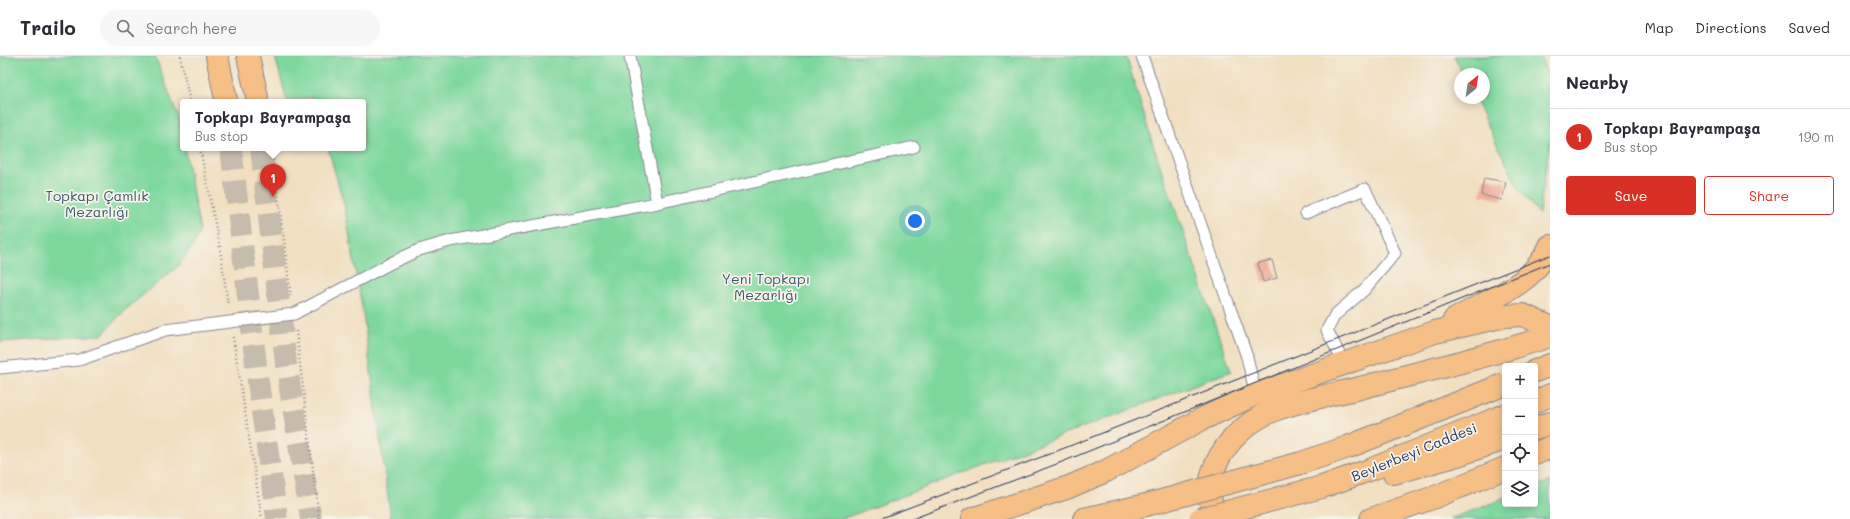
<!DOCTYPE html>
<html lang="en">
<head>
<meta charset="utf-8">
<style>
  body { margin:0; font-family:Mali,sans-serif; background:#f7f7f7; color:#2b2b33 }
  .controls { position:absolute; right:12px; bottom:12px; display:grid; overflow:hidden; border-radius:4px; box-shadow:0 2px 10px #0003 }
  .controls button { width:36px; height:36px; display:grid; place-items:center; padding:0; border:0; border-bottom:1px solid #e1e1e2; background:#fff; color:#2b2b33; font:20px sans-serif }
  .compass { position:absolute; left:1454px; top:12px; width:36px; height:36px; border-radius:50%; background:#fff; box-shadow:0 2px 10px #0003; rotate:30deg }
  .you { position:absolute; left:915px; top:165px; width:14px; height:14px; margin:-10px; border:3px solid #fff; border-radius:50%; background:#1a73e8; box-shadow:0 0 0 6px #1a73e833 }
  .badge { display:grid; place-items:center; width:26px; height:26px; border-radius:50%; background:#d93025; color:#fff; font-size:13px; font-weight:700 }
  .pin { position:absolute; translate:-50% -33px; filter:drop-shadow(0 1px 2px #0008) }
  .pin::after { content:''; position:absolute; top:21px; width:14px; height:12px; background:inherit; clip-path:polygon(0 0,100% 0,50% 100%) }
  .popup { position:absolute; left:180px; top:43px; width:186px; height:52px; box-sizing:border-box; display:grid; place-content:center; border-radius:4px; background:#fff; filter:drop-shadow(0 1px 3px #0005); font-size:13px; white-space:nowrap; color:#7c7c81 }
  .popup b { font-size:15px; color:#2b2b33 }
  .popup::after { content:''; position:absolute; left:50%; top:100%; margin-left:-8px; border:8px solid transparent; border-top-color:#fff }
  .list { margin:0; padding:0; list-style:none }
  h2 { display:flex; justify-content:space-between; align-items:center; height:52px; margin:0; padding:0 16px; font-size:17px }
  h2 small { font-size:13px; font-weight:400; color:#7c7c81 }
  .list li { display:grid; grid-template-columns:26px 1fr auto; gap:12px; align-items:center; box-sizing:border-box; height:56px; padding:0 16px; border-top:1px solid #e1e1e2 }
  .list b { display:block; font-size:15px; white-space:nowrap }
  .list p { margin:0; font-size:13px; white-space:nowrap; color:#7c7c81 }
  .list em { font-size:13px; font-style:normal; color:#7c7c81 }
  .actions { display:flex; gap:8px; padding:12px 16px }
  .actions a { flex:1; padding:9px 0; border:1px solid #d93025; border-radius:4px; text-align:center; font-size:14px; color:#d93025 }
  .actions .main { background:#d93025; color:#fff }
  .icon { flex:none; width:22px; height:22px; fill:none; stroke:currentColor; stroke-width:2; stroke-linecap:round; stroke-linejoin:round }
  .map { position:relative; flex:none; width:1550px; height:463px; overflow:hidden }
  header { display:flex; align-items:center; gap:24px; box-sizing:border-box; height:56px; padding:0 20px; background:#fff; border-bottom:1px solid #e1e1e2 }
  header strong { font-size:19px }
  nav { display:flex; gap:22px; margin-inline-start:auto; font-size:14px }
  .search { width:280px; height:36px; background:#f7f7f7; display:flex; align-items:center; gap:10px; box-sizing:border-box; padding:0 14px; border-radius:22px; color:#7c7c81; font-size:15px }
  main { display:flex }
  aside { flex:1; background:#fff }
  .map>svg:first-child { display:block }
  .green { fill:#7ed89e; stroke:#4c847e }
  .building { fill:#efab9b }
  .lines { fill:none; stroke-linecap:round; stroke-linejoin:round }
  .primary-tunnel { stroke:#c6bcad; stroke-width:22; stroke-dasharray:22 11; stroke-linecap:butt }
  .lane-casing { stroke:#868790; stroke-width:13 }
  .primary-casing { stroke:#868790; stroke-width:24 }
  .path { stroke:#868790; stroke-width:2.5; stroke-dasharray:1 3; stroke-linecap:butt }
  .lane { stroke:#fff; stroke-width:11 }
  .primary { stroke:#f5bf86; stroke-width:22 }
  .tram { stroke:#1b2f5e; stroke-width:1 }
  .primary-bridge-casing { stroke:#868790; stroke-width:24; stroke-linecap:butt }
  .primary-bridge { stroke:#f5bf86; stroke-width:22 }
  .labels { text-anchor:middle; stroke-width:3.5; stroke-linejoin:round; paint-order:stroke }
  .park-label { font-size:14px; fill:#34596e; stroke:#f7f3e8 }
  .street-label { font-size:14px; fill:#1b2f5e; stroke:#f7f3e8 }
</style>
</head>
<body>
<header>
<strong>Trailo</strong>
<div class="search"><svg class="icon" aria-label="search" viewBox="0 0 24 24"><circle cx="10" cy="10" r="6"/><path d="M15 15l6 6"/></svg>Search here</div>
<nav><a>Map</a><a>Directions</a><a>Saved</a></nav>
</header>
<main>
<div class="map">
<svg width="1550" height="463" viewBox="0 0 1550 463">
  <rect width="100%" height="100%" fill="#f7f3e8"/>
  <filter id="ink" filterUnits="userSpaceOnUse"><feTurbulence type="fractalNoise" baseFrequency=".025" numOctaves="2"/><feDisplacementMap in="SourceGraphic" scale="8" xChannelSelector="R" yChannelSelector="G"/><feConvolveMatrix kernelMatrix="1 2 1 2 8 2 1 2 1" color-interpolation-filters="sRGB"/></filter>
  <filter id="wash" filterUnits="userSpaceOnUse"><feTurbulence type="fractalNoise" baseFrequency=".012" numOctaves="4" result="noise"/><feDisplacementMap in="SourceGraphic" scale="16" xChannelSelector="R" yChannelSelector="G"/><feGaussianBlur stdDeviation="0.9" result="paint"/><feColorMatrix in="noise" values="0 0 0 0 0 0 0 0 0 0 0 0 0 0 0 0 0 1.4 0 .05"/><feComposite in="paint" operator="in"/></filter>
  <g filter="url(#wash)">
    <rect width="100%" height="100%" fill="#f1dfc1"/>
    <!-- green -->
    <g class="green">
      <polygon points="0,0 155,0 179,63 200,175 192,191 177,211 125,254 102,279 0,286"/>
      <polygon points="275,0 1126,0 1153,89 1231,315 842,463 391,463 363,257 344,148 328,92 363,92 363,46 314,46 313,41 287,45"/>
      <polygon points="1454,0 1541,0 1548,21 1550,86 1539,158 1518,131 1474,42 1484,42 1484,18 1463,18"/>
      <polygon points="1550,425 1550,463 1450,463 1505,442 1505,448 1535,448 1535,431"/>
    </g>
    <g id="blocks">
      <!-- building -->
      <g class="building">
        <polygon points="1484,122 1506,126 1502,144 1481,139"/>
        <polygon points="1272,204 1277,222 1263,226 1258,207"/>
      </g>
    </g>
  </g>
  <g filter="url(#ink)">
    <use href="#blocks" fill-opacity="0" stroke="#868790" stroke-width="1"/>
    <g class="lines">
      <!-- primary-tunnel -->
      <g class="primary-tunnel">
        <polyline points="231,92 258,326 277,463"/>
        <polyline points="261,92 286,307 311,463"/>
      </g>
      <defs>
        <g id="lane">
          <polyline points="630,0 657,147"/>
          <polyline points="1142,0 1247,301 1254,331 1254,339"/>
          <polyline points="1306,157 1365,133 1395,197 1364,234 1335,259 1327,274 1344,308"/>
          <polyline points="0,312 79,304 165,274 294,258 391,207 419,194 450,185 657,147 914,91"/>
        </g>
        <g id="primary">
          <polyline points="217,0 226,44"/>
          <polyline points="248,0 257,41"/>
          <path d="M1454,264C1488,243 1533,230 1550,190"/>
          <polyline points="1535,315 1550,309"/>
          <polyline points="1535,346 1550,339"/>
          <polyline points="1535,372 1550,367"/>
          <polyline points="1535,398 1550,391"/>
          <polyline points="1394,417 1448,402 1505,383"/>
          <polyline points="1322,431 1372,413 1505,359"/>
          <polyline points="972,463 1069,431 1106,415 1202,363 1254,339 1435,276 1505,260 1523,259 1550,271"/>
          <polyline points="1084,463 1146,449"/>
          <path d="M1218,463C1192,421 1233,371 1272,355C1300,344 1331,339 1360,332C1424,315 1488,301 1550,280"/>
          <polyline points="1371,463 1435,441 1505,412"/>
        </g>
      </defs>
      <!-- lane casing -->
      <use href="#lane" class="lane-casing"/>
      <!-- primary casing -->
      <use href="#primary" class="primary-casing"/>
      <!-- path -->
      <g class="path">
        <polyline points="180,0 190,46"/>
        <polyline points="200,92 220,192 228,249"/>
        <polyline points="272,92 291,240"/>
        <polyline points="296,275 319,463"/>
        <polyline points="233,281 262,463"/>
      </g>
      <!-- lane -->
      <use href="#lane" class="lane"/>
      <!-- primary -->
      <use href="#primary" class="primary"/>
      <!-- tram -->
      <g class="tram">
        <polyline points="879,463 1057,395 1550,199"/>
        <polyline points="912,463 1062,406 1550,207"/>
      </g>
      <defs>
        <g id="primary-bridge">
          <polyline points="1146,449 1301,407 1348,391 1505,328"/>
          <polyline points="1200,463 1322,431"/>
        </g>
      </defs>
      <!-- primary-bridge casing -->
      <use href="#primary-bridge" class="primary-bridge-casing"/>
      <!-- primary-bridge -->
      <use href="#primary-bridge" class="primary-bridge"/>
    </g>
  </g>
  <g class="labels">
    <!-- park labels -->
    <g class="park-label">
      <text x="97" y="145">Topkapı Çamlık<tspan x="97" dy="16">Mezarlığı</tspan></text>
      <text x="766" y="228">Yeni Topkapı<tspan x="766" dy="16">Mezarlığı</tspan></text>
    </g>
    <!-- street labels -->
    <g class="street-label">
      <text transform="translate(1414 396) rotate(-22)" y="5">Beylerbeyi Caddesi</text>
    </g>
  </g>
</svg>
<div class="controls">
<button>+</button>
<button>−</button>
<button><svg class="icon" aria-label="locate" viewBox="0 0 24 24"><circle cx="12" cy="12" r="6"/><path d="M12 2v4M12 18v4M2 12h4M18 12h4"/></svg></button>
<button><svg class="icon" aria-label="layers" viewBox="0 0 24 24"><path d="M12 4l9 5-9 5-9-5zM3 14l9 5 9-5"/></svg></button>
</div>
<svg class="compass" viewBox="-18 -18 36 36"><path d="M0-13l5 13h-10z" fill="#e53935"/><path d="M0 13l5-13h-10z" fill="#7c7c81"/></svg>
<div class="you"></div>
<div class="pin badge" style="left:273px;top:141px">1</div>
<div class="popup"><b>Topkapı Bayrampaşa</b>Bus stop</div>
</div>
<aside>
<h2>Nearby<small></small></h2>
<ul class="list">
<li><span class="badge">1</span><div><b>Topkapı Bayrampaşa</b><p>Bus stop</p></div><em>190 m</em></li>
</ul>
<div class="actions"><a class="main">Save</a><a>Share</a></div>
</aside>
</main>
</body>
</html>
